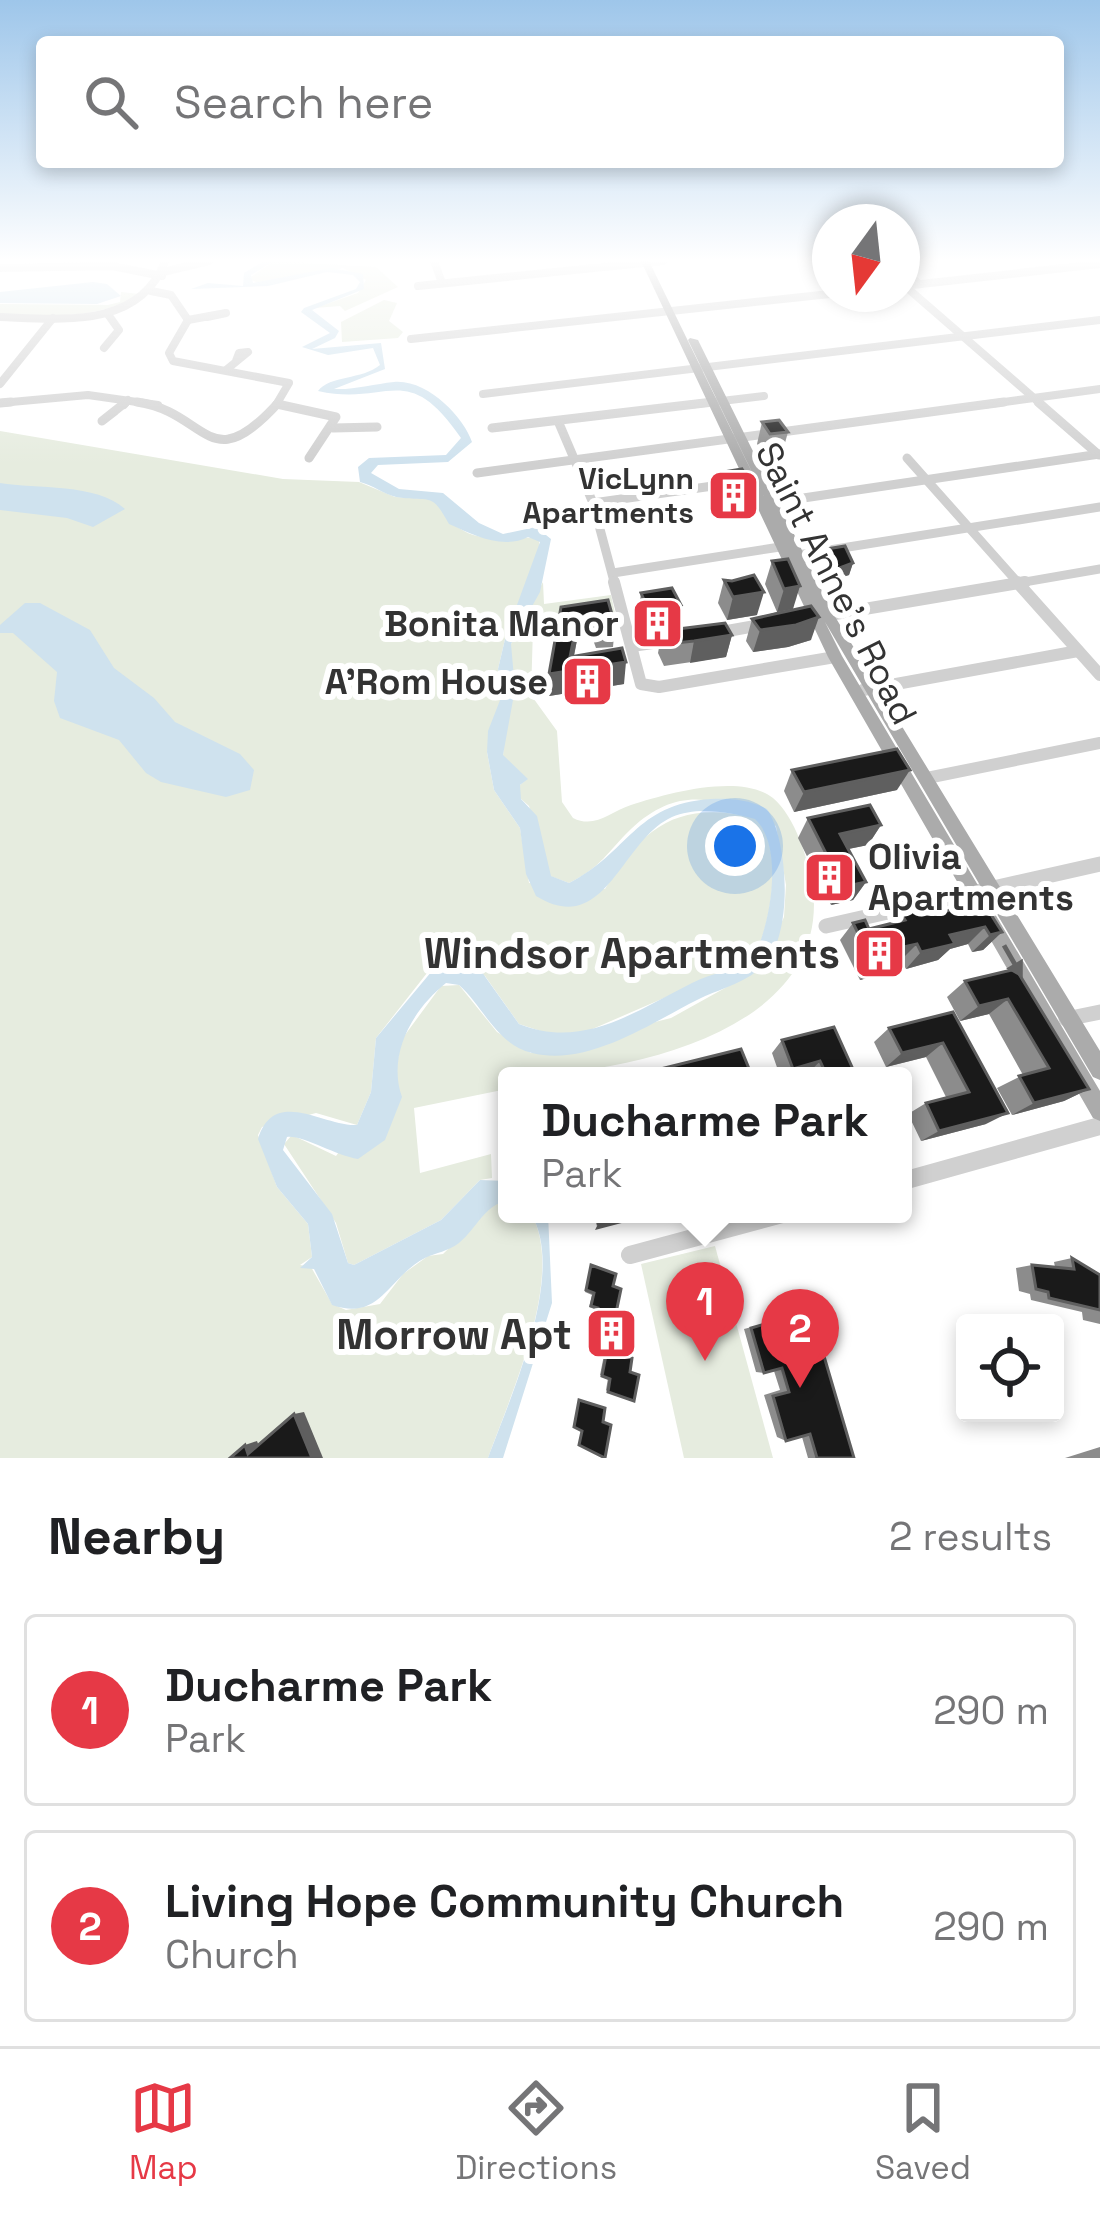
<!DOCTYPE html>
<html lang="en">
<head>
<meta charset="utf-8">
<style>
  body { margin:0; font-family:"Space Grotesk",sans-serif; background:#f2f2f2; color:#202124 }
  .controls { position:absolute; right:36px; bottom:36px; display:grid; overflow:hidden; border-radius:12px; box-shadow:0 6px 18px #0003 }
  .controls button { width:108px; height:108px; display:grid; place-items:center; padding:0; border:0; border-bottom:3px solid #e0e0e0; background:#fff; color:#202124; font:60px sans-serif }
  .compass { position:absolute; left:812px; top:204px; width:108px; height:108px; border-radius:50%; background:#fff; box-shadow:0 6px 18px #0003; rotate:195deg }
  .you { position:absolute; left:735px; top:846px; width:42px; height:42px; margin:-30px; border:9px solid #fff; border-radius:50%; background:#1a73e8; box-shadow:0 0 0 18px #1a73e833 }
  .badge { display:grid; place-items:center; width:78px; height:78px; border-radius:50%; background:#e63946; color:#fff; font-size:39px; font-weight:700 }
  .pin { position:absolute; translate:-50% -99px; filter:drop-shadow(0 3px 6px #0008) }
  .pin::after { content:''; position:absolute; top:63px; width:42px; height:36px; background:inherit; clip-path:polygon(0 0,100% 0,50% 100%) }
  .popup { position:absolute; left:498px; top:1067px; width:414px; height:156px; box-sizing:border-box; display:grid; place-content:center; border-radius:12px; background:#fff; filter:drop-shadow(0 3px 9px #0005); font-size:39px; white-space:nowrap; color:#757577 }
  .popup b { font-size:45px; color:#202124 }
  .popup::after { content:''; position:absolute; left:50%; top:100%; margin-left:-24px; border:24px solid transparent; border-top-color:#fff }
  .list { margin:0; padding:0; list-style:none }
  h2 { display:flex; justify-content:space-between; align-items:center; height:156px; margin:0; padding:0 48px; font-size:51px }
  h2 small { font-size:39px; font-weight:400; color:#757577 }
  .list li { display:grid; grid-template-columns:78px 1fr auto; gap:36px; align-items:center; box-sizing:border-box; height:192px; margin:0 24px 24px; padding:0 24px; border:3px solid #e0e0e0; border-radius:12px }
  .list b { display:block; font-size:45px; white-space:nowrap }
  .list p { margin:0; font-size:39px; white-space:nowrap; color:#757577 }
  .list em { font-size:39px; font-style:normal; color:#757577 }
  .icon { flex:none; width:66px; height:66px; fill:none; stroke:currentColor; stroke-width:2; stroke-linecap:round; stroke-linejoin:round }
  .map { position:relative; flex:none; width:1100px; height:1458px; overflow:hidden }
  .search { position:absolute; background:#fff; box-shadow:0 6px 18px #0003; left:36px; right:36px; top:36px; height:132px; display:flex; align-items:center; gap:30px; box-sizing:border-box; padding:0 42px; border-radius:12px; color:#757577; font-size:45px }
  .sheet { height:588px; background:#fff }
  nav { display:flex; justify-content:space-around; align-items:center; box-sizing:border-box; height:168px; border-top:3px solid #e0e0e0; background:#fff; font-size:33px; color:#757577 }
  nav a { display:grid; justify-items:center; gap:6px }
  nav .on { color:#e63946 }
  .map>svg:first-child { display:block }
  .green { fill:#e6ecdf }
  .water { fill:#cfe2ee }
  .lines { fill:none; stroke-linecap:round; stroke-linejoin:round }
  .minor-far4 { stroke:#d0d0d0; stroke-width:8 }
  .minor-far3 { stroke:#d0d0d0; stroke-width:9 }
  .minor-far2 { stroke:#d0d0d0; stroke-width:12 }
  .minor-far1 { stroke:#d0d0d0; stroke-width:15 }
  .minor { stroke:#d0d0d0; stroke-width:18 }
  .major { fill:#ababab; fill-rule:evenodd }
  .wall { fill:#8c8c8c }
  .shaded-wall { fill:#5f5f5f }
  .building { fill:#1a1a1a; stroke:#5f5f5f; stroke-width:3 }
  .oneway { fill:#636363 }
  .labels { text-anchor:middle; stroke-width:12; stroke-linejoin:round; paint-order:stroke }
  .far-poi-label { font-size:30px; font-weight:bold; fill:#333; stroke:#fff; text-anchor:end }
  .street-label { font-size:36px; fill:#333; stroke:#fff }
  .poi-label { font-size:36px; font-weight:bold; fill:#333; stroke:#fff; text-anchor:end }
  .near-poi-label { font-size:42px; font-weight:bold; fill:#333; stroke:#fff; text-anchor:end }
</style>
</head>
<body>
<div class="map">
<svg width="1100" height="1458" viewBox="0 0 1100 1458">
  <rect width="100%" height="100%" fill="#fff"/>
  <!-- green -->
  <g class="green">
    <polygon points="274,261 376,267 398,287 345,311 340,306 315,308 358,293 366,280 343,268 261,284 248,279"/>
    <path d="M121,292L139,294C98,321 47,315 0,315V304L108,305L120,302Z"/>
    <polygon points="384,300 397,303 389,321 403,332 398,338 342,342 341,322"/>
    <path d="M0,431L283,479L359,482L395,497L431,499C443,506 447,521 459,528C483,545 515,534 539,539L540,554L506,635L498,669L504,690L487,752L494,790L520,828L529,883L605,889C643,825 681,800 755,818C786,847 770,925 754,959L581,1034L556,1036L519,1024L485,976L438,959L376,1038L371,1092L357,1125L316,1113L262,1127L258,1135L277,1187L308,1224L312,1257L300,1265L311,1267L332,1304L346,1310L380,1304L403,1274L428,1256L443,1254L494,1204L507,1200V1214L532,1215C565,1278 510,1396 488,1458H0Z"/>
    <path d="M543,582L544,604L611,595L615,613L533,628L531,695L557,731L562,802L573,818C595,829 610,812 631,805C668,793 741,773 773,798C795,816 809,861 813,889C830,1036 614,1076 507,1076V1089L414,1108L420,1173L491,1154L492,1178L480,1180L441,1220L354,1265L348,1263L336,1223L284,1144L292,1135L336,1156L394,1076L402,1039L441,986L459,985L497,1032L531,1053L671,1018L761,968L784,917L786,885L776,826C723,799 681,782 631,829C607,852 602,867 569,883L550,876L529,806L520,798V785L527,779L503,756L511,644Z"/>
    <polygon points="715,1246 773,1458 684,1458 641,1264"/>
  </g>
  <!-- water -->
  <g class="water">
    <path d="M264,261H274L251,275L253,283L331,268L363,274L364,289L312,310L339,331L335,338L312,349L381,343L385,369L334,389C354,390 374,384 394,382C428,379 464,418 472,442L448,462L378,465L371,473L399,489L443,493L479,523L503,534L536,527L551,539L540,592L511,644L515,689L503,755L528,779L520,785L521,799L537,816L551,876L569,883C629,853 634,804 711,799C731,798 750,800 767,809C789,842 794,938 762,967C743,984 719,989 697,1000C651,1023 588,1067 532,1053C497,1045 483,1006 459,985L446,983C412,1010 387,1055 402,1097L385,1140L358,1159C336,1156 303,1135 287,1137L283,1150L332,1214L348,1263L354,1265L441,1220L480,1180L507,1181V1200C483,1207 477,1228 459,1243C447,1252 437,1252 425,1258C388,1277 381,1322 332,1305L314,1269L300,1268L312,1257L308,1224L277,1187L258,1139C274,1086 324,1127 357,1125L371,1092L376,1038L447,953L479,968L519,1024C583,1050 636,1011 692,983C712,973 734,970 753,959C770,926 785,847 755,819C730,812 697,806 672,817C621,840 606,939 536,896L526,874L520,828L494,790L487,752L488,731L504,690L498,669L506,635L540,542L528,537C502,550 474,535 449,524C430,490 432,503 396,497C383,494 373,485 360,482L358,467L369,458L446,455L461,438C406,358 389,407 318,391C330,375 362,380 380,365L373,348L328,355L302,347L330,333L301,312L304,308L356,289L360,282L353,275L327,272L268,286L191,289L208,283L243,286L244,273Z"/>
    <polygon points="93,282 107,284 121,296 97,304 0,303 0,292"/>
    <path d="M0,483C36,489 97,483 125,509L93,527L67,518L0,510Z"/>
    <polygon points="25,603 40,603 90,630 114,668 154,698 175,722 240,754 254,770 250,790 226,797 161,782 146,773 119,740 60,718 54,701 57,672 13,633 0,633 0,625"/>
    <path d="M531,1214H548L552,1303L503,1458H488C510,1398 567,1273 531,1214Z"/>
  </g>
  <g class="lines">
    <!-- minor-far4 -->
    <g class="minor-far4">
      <polyline points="434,261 442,283"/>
      <polyline points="0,268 112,266 162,276"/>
      <polyline points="902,269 919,284"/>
      <polyline points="163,272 209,261"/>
      <polyline points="418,286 663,261"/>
      <polyline points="903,286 1100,264"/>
      <polyline points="905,286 1042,405"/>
      <polyline points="151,291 171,295 188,320 169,353 173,361 289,383 276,405"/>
      <path d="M0,317C61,319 140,329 165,261"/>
      <polyline points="188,320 226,313 207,317"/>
      <polyline points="411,339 830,294"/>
      <polyline points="104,348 119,330 107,313"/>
      <polyline points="226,370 248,352 239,353 236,361"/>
      <polyline points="0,384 53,318"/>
      <polyline points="483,394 1100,320"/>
      <polyline points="0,403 88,395 158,405"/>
      <polyline points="124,405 128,400"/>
      <polyline points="688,405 764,396"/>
      <polyline points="982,405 1100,389"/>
    </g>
    <!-- minor-far3 -->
    <g class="minor-far3">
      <path d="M137,402C208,412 208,481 279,402"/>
      <polyline points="1038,402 1099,455"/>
      <polyline points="0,403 11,402"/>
      <polyline points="277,404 336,417 309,458"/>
      <polyline points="115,411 102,421 126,402"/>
      <polyline points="558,421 593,503 615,585"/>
      <polyline points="333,428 377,427"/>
      <polyline points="492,428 713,402"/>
      <polyline points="907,458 1020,585"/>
      <polyline points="477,473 1004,402"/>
      <polyline points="593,503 741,482"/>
      <polyline points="763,504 1100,454"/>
      <polyline points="798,555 1100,507"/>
      <polyline points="613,573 780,547"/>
      <polyline points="1007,585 1100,569"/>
    </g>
    <!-- minor-far2 -->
    <g class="minor-far2">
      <polyline points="614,582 641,684 659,687 835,657"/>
      <polyline points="1017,582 1100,675"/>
      <polyline points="823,616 1025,582"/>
      <polyline points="716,633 761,625"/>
      <polyline points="632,646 673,640"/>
      <polyline points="863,690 1078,651"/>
      <polyline points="927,778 1100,743"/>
    </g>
    <!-- minor-far1 -->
    <g class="minor-far1">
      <polyline points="826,926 1100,864"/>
      <polyline points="1066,1019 1100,1012"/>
    </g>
    <!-- minor -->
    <g class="minor">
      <polyline points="903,1181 1100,1126"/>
      <polyline points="630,1255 782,1214"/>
    </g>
    <!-- major -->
    <polygon class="major" points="641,261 649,261 764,497 688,340 690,338 698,340 834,615 1100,1051 1100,1080 1093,1077 825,622 842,656 1100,1091 1100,1121 1093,1118 828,657"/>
  </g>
  <!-- wall -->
  <g class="wall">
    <polygon points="762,422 788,432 782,454 765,456 757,444"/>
    <polygon points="729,471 748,478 743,501 730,503 725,494"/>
    <polygon points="827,549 853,563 849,575 833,580 823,560"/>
    <polygon points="772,561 793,609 811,640 788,647 753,652 746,641 752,619 777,612 765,584"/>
    <polygon points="724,580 757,615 727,620 718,603"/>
    <polygon points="641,593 681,605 677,628 646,633 638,616"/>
    <polygon points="608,600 615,625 613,647 596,648 592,637 577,640 574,656 624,684 549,696 561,607"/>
    <polygon points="662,631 732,635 726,657 664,666 658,653"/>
    <polygon points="792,770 897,790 794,812 784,791"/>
    <polygon points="808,818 881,825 868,845 848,849 866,882 853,900 831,905 798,838"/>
    <polygon points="967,896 1002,932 983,950 972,952 968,944 950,949 938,960 906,969 901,960 881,965 871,977 860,980 840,940 853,923 869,929 891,924 900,912 938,913 956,908"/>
    <polygon points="1016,969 1089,1089 1064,1101 1012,1115 997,1088 1023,1075 989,1014 960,1021 947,997 965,981"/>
    <polygon points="953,1012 986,1124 921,1141 908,1114 926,1103 946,1097 926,1057 886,1067 874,1042 889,1028"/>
    <polygon points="782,1040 856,1076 809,1076 808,1074 780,1076 772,1053"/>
    <polygon points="1072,1258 1100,1275 1100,1324 1083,1320 1082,1312 1031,1300 1030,1294 1019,1291 1016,1268 1032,1265 1055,1267 1054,1262"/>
    <polygon points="590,1268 613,1286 616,1313 608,1392 606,1390 608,1378 600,1375 605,1350 598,1347 600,1335 592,1333 597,1310 589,1307 592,1295 585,1292"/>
    <polygon points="779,1320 784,1335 816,1329 854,1458 808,1458 802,1437 786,1441 777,1437 764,1395 780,1390 774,1371 764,1373 756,1372 744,1329"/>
    <polygon points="1100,1447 1100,1458 1065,1458"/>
  </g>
  <!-- shaded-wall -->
  <g class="shaded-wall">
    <polygon points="748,478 743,501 730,503 735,480"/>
    <polygon points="853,563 849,575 833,580 837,569"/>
    <polygon points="800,586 793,609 777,612 784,589"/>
    <polygon points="764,592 757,615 727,620 733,597"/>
    <polygon points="681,605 677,628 646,633 649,611"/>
    <polygon points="594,614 592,637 577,640 571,670 626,662 624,684 549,696 549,674 570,657 578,617"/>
    <polygon points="819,617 811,640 788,647 753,652 760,630"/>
    <polygon points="732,635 726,657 690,663 694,641"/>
    <polygon points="910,770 897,790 794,812 804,792"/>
    <polygon points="881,825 868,845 829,853 840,834"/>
    <polygon points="866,882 853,900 831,905 843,887"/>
    <polygon points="985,927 968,944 950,949 938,960 906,969 921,952 950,935"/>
    <polygon points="1002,932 983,950 972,952 990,935"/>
    <polygon points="917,944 901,960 881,965 871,977 860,980 881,952"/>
    <polygon points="1008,999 989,1014 960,1021 979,1006"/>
    <polygon points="943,1043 926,1057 886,1067 902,1053"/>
    <polygon points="820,1061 808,1074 787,1076 793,1069"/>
    <polygon points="1089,1089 1064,1101 1012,1115 1034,1103"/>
    <polygon points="1008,1113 986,1124 921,1141 939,1131"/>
    <polygon points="635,1214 656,1214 595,1230 598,1224"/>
    <polygon points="304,1412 323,1458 312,1458 294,1414"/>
    <polygon points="257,1441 260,1449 248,1454 245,1445"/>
  </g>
  <!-- building -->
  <g class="building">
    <polygon points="779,420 788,432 770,434 762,422"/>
    <polygon points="742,469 748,478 735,480 729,471"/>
    <polygon points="845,546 853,563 837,569 827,549"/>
    <polygon points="788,559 800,586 784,589 772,561"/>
    <polygon points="754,575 764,592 733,597 724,580 732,581"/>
    <polygon points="672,588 681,605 649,611 641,593"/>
    <polygon points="608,600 615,625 597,626 594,614 578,617 570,657 622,648 626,662 549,674 561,607"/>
    <polygon points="811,606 819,617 796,625 760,630 752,619"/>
    <polygon points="725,623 732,635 694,641 667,644 662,631"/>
    <polygon points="897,749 910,770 804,792 792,770"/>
    <polygon points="870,805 881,825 840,834 866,882 843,887 808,818"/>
    <polygon points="978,894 1002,932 990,935 985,927 950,935 955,944 921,952 917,944 881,952 885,961 873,964 853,923 865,920 869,929 905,920 900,912 921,907 933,904 938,913 972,905 967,896"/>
    <polygon points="1016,969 1089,1089 1034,1103 1019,1076 1049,1068 1008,999 979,1006 965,981"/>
    <polygon points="953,1012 1008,1113 939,1131 926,1103 969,1092 943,1043 902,1053 889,1028"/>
    <polygon points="834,1027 856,1076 827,1076 820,1061 793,1069 782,1040"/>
    <polygon points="741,1049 752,1076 662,1076 660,1069"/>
    <polygon points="596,1214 635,1214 598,1224"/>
    <polygon points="1072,1258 1100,1275 1100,1310 1049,1298 1048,1292 1036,1289 1032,1265 1074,1269"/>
    <polygon points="591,1265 616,1274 613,1286 621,1289 616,1313 623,1315 621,1328 630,1331 625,1356 632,1358 630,1372 639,1375 634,1401 608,1392 610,1379 602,1376 607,1350 600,1347 602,1335 594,1333 598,1308 591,1306 594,1293 586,1290"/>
    <polygon points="779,1320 784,1337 816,1329 854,1458 817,1458 810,1434 786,1441 773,1396 789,1392 782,1368 764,1373 751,1328"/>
    <polygon points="579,1400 605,1408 603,1422 611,1425 605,1458 579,1445 582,1431 574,1427"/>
    <polygon points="294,1414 312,1458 230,1458 245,1445 248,1454"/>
  </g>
  <!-- one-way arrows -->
  <defs><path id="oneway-solid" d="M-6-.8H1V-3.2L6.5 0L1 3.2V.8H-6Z" transform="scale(3)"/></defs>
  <use class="oneway" href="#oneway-solid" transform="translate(1013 961) rotate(60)"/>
  <!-- sky -->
  <linearGradient id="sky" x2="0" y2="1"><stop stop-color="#9ec6ea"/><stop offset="0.56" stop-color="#fff"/><stop offset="1" stop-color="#fff" stop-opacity="0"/></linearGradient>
  <rect width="1100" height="465" fill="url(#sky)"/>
  <!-- icons -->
  <defs>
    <symbol id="building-square" viewBox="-11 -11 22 22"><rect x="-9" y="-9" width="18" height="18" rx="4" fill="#e63946" stroke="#fff"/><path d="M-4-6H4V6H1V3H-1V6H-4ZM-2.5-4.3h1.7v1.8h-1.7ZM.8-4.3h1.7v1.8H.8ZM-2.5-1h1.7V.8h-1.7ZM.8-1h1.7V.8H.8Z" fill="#fff"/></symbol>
  </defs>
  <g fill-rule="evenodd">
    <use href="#building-square" x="704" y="466" width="59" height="59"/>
    <use href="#building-square" x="628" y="594" width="59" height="59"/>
    <use href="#building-square" x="558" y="652" width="59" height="59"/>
    <use href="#building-square" x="800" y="848" width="59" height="59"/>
    <use href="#building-square" x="850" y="924" width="59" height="59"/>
    <use href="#building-square" x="582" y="1304" width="59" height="59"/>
  </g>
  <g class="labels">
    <!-- far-poi labels -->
    <g class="far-poi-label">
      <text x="694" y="489">VicLynn<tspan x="694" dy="34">Apartments</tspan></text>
    </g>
    <!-- street labels -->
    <g class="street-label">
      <text transform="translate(837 583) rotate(63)" y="13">Saint Anne's Road</text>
    </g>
    <!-- poi labels -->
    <g class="poi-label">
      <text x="619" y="636">Bonita Manor</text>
      <text x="548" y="694">A'Rom House</text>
      <text x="868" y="869" text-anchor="start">Olivia<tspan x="868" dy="41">Apartments</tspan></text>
    </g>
    <!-- near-poi labels -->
    <g class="near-poi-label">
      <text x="840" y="968">Windsor Apartments</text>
      <text x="572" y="1349">Morrow Apt</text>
    </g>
  </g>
</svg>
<div class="controls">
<button><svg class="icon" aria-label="locate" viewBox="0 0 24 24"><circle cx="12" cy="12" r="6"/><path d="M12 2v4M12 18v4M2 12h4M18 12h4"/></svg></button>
</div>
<svg class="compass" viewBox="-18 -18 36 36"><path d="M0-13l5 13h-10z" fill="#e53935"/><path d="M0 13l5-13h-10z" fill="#757577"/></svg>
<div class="you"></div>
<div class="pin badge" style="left:705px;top:1361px">1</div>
<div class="popup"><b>Ducharme Park</b>Park</div>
<div class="pin badge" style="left:800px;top:1388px">2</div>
<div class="search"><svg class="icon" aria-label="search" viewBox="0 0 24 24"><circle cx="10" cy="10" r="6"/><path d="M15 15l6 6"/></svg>Search here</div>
</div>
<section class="sheet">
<h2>Nearby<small>2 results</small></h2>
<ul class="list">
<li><span class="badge">1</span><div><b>Ducharme Park</b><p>Park</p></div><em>290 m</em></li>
<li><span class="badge">2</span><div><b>Living Hope Community Church</b><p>Church</p></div><em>290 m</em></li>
</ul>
</section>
<nav>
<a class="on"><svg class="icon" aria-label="map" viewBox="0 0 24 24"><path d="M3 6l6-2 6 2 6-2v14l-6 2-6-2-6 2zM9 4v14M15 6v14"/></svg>Map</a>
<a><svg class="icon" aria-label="directions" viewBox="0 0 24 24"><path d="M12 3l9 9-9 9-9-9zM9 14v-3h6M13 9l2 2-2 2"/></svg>Directions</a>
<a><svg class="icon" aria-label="saved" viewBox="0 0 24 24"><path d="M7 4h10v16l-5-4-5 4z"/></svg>Saved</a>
</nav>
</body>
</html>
